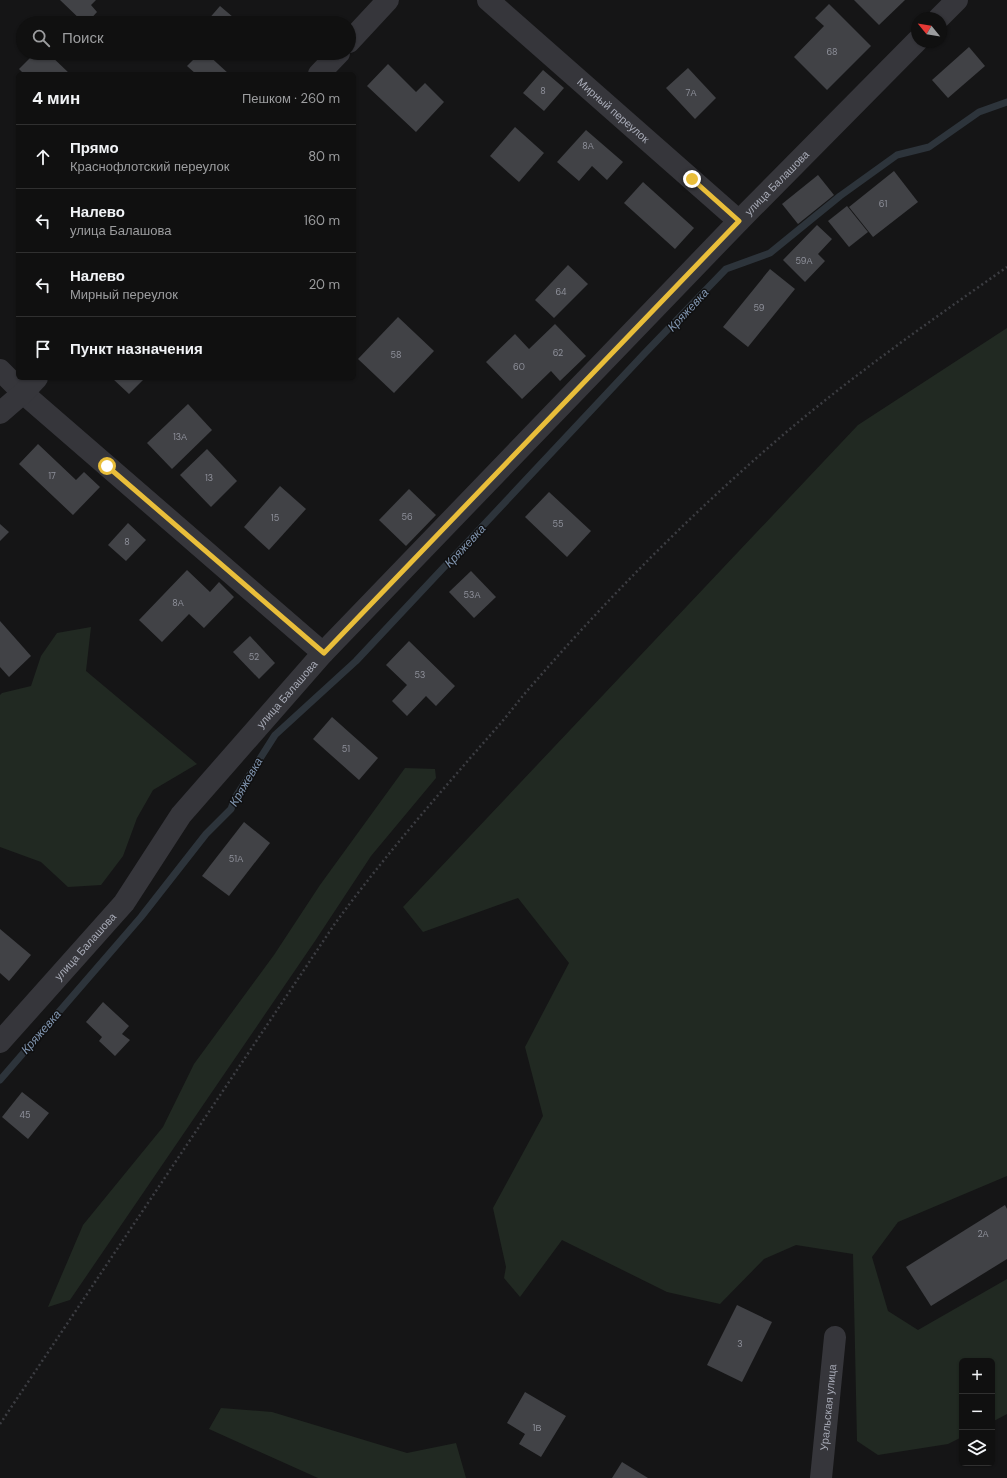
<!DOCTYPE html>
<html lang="ru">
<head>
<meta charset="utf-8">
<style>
  body { margin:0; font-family:"DM Sans",sans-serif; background:#191919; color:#f1f3f6 }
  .controls { position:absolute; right:12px; bottom:12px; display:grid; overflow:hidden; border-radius:6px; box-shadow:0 1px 3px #0004 }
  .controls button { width:36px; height:36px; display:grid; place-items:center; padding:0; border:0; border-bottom:1px solid #303030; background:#101010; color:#f1f3f6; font:20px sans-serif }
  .compass { position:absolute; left:911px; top:12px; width:36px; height:36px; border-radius:50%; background:#101010; box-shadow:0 1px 3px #0004; rotate:300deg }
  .stop { position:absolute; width:12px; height:12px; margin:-9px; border:3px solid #e9be3a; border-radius:50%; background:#fff }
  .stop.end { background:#e9be3a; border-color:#fff; box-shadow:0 1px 4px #0008 }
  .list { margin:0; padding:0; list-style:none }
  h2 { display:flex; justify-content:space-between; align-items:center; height:52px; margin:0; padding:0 16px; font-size:17px }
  h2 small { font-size:13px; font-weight:400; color:#9c9d9f }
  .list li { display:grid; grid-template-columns:26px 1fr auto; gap:12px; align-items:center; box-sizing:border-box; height:64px; padding:0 16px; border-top:1px solid #303030 }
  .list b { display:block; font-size:15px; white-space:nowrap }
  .list p { margin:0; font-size:13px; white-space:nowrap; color:#9c9d9f }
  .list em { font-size:13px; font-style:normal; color:#9c9d9f }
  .icon { flex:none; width:22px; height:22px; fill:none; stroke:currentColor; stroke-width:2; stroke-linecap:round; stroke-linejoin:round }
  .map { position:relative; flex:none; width:1007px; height:1478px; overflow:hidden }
  .search { position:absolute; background:#101010; box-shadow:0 1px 3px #0004; left:16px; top:16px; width:340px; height:44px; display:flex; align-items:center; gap:10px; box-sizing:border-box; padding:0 14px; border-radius:22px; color:#9c9d9f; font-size:15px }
  .panel { position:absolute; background:#101010; box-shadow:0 1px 3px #0004; left:16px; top:72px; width:340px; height:308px; border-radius:6px }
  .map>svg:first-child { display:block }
  .green { fill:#212922 }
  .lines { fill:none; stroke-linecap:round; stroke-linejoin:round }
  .stream { stroke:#2d343b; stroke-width:7 }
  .building { fill:#414246 }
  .path { stroke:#3c3d42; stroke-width:2.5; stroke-dasharray:2 3; stroke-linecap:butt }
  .street { stroke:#36363b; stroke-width:22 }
  .route { stroke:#e9be3a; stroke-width:5 }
  .labels { text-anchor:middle; stroke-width:3; stroke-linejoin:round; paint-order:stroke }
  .number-label { font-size:9px; fill:#8e909a }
  .street-label { font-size:11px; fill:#a7aab6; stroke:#101011 }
  .water-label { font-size:12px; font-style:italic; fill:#8095af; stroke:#101011 }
</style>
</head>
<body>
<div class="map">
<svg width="1007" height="1478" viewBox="0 0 1007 1478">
  <rect width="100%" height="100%" fill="#151516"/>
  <!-- green -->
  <g class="green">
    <polygon points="1007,328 1007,1176 898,1222 872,1257 888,1311 918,1330 1007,1279 1007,1414 992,1422 992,1361 962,1361 962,1437 948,1444 878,1455 857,1441 853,1254 796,1245 764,1259 720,1304 667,1292 562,1240 520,1297 504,1278 506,1267 493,1208 543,1116 525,1047 569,963 518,898 423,932 403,907 858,425"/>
    <polygon points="91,627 86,671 197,764 153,790 137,818 123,856 101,885 68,887 41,862 0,847 0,695 2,693 31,686 41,656 57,633"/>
    <polygon points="405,768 435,769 436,778 371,856 315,941 70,1300 48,1307 83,1225 163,1127 194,1064 274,955 320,885"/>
    <polygon points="221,1408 272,1412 407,1453 456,1443 466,1478 318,1478 209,1429"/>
  </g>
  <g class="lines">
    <!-- stream -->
    <polyline class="stream" points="0,1080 141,917 206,834 231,809 235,798 275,735 356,661 644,354 726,269 770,253 840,196 897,155 929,147 979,112 1007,102"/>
  </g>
  <!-- building -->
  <g class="building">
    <polygon points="60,0 96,0 91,5 97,12 87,23 84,23"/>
    <polygon points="854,0 905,0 879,25"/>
    <polygon points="829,4 871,46 827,90 794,57 824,26 815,18"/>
    <polygon points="220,6 240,23 209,23 207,21"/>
    <polygon points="969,47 985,66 948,98 932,80"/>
    <polygon points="35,53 48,53 70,74 24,74 19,69"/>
    <polygon points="200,53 206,53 229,74 196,74 187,66"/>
    <polygon points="388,64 416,92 425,83 444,102 416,132 367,86"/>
    <polygon points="688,68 716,98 695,119 666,88"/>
    <polygon points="543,70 564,88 544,111 523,93"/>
    <polygon points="515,127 544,153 519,182 490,156"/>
    <polygon points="586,130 623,162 607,180 592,166 579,181 557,162"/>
    <polygon points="894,171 918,202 873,237 849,207"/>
    <polygon points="818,175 834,195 798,224 782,204"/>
    <polygon points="643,182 694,228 675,249 624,203"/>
    <polygon points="847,206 868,232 849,247 828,221"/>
    <polygon points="817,225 832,239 818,254 825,261 805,282 783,260"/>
    <polygon points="568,265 588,284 554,318 535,300"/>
    <polygon points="770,269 795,289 748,347 723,327"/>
    <polygon points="398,317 434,351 394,393 358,359"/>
    <polygon points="555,324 586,356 560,381 551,371 522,399 486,362 515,334 529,349"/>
    <polygon points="112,378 145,378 129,394"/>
    <polygon points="188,404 212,430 172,469 147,443"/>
    <polygon points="38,444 76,480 84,472 100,487 73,515 19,464"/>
    <polygon points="207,449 237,481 211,507 180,475"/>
    <polygon points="280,486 306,509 269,550 244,527"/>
    <polygon points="409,489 436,515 406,546 379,520"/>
    <polygon points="549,492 591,531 567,557 525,517"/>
    <polygon points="128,523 146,540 126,561 108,545"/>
    <polygon points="0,524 9,532 0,541"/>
    <polygon points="187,570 210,592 219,582 234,597 204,628 189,614 162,642 139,620"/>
    <polygon points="471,571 496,597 474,618 449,592"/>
    <polygon points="0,621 31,656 9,677 0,667"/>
    <polygon points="250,636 275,663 259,679 233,652"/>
    <polygon points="409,641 455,686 436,706 426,696 407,716 392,701 407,685 386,665"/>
    <polygon points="332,717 378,758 359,780 313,739"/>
    <polygon points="244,822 270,843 229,896 202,876"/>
    <polygon points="0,929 31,955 9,981 0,973"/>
    <polygon points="103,1002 129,1026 122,1034 130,1040 115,1056 99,1041 102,1037 86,1022"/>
    <polygon points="22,1092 49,1113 28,1139 2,1117"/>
    <polygon points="1005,1205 1007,1209 1007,1259 931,1306 906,1267"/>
    <polygon points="737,1305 772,1322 742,1382 707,1365"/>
    <polygon points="525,1392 566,1416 541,1457 519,1444 525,1434 507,1423"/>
    <polygon points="622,1462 648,1478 612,1478"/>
  </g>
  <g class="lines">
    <!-- path -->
    <path class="path" d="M0,1424L334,925C385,855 443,789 500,724C512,710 522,696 534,683C612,593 699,506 790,429C859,371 933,319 1007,267"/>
    <!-- street -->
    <g class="street">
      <path id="s1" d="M488,0L739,221"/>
      <polyline points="939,18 957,0"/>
      <polyline points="349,42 388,0"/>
      <polyline points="319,74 339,53"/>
      <polyline points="0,370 23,393 323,653"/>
      <polyline points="0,413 23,393 37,378"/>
      <path id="s2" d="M0,1042L124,903L181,815L323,653L739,221L917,41"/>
      <path id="s3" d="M821,1478L835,1337"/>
    </g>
  </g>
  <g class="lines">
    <!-- route -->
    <polyline class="route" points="107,466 324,653 739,221 692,179"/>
  </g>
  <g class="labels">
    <!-- number labels -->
    <g class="number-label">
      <text x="832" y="55">68</text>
      <text x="543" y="94">8</text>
      <text x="691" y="96">7А</text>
      <text x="588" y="149">8А</text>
      <text x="883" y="207">61</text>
      <text x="804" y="264">59А</text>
      <text x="561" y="295">64</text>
      <text x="759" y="311">59</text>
      <text x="558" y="356">62</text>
      <text x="396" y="358">58</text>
      <text x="519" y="370">60</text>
      <text x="180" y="440">13А</text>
      <text x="52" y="479">17</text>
      <text x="209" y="481">13</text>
      <text x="407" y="520">56</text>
      <text x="275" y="521">15</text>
      <text x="558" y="527">55</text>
      <text x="127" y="545">8</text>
      <text x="472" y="598">53А</text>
      <text x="178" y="606">8А</text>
      <text x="254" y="660">52</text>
      <text x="420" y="678">53</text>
      <text x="346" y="752">51</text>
      <text x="236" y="862">51А</text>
      <text x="25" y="1118">45</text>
      <text x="983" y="1237">2А</text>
      <text x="740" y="1347">3</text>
      <text x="537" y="1431">1В</text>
    </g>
    <!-- street labels -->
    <g class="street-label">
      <text dy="4" stroke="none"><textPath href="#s1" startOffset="167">Мирный переулок</textPath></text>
      <text dy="4" stroke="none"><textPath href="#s2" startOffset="1160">улица Балашова</textPath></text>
      <text dy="4" stroke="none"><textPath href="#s2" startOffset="452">улица Балашова</textPath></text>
      <text dy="4" stroke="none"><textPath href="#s2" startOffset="128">улица Балашова</textPath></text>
      <text dy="4" stroke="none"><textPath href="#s3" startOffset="71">Уральская улица</textPath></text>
    </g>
    <!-- water labels -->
    <g class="water-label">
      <text transform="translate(688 310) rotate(-47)" y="4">Кряжевка</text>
      <text transform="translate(465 546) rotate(-47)" y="4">Кряжевка</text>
      <text transform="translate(246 782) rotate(-60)" y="4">Кряжевка</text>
      <text transform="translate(41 1032) rotate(-49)" y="4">Кряжевка</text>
    </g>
  </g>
</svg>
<div class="controls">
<button>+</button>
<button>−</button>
<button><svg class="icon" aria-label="layers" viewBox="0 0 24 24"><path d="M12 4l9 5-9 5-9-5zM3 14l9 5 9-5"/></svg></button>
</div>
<svg class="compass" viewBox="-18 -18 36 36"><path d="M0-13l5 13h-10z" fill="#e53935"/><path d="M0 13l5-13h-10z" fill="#9c9d9f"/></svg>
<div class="stop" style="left:107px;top:466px"></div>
<div class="stop end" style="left:692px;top:179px"></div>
<div class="search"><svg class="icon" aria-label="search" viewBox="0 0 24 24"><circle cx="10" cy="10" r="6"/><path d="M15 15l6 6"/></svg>Поиск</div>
<section class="panel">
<h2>4 мин<small>Пешком · 260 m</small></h2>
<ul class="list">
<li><svg class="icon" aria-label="ahead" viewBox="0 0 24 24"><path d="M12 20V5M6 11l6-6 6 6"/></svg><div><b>Прямо</b><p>Краснофлотский переулок</p></div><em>80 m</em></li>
<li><svg class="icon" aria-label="left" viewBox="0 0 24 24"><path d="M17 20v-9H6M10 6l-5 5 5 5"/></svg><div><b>Налево</b><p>улица Балашова</p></div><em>160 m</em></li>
<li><svg class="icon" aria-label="left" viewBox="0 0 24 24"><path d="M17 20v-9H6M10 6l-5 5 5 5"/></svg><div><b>Налево</b><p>Мирный переулок</p></div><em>20 m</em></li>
<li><svg class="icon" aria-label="arrive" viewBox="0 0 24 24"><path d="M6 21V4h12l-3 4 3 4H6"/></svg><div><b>Пункт назначения</b></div></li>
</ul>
</section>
</div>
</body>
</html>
